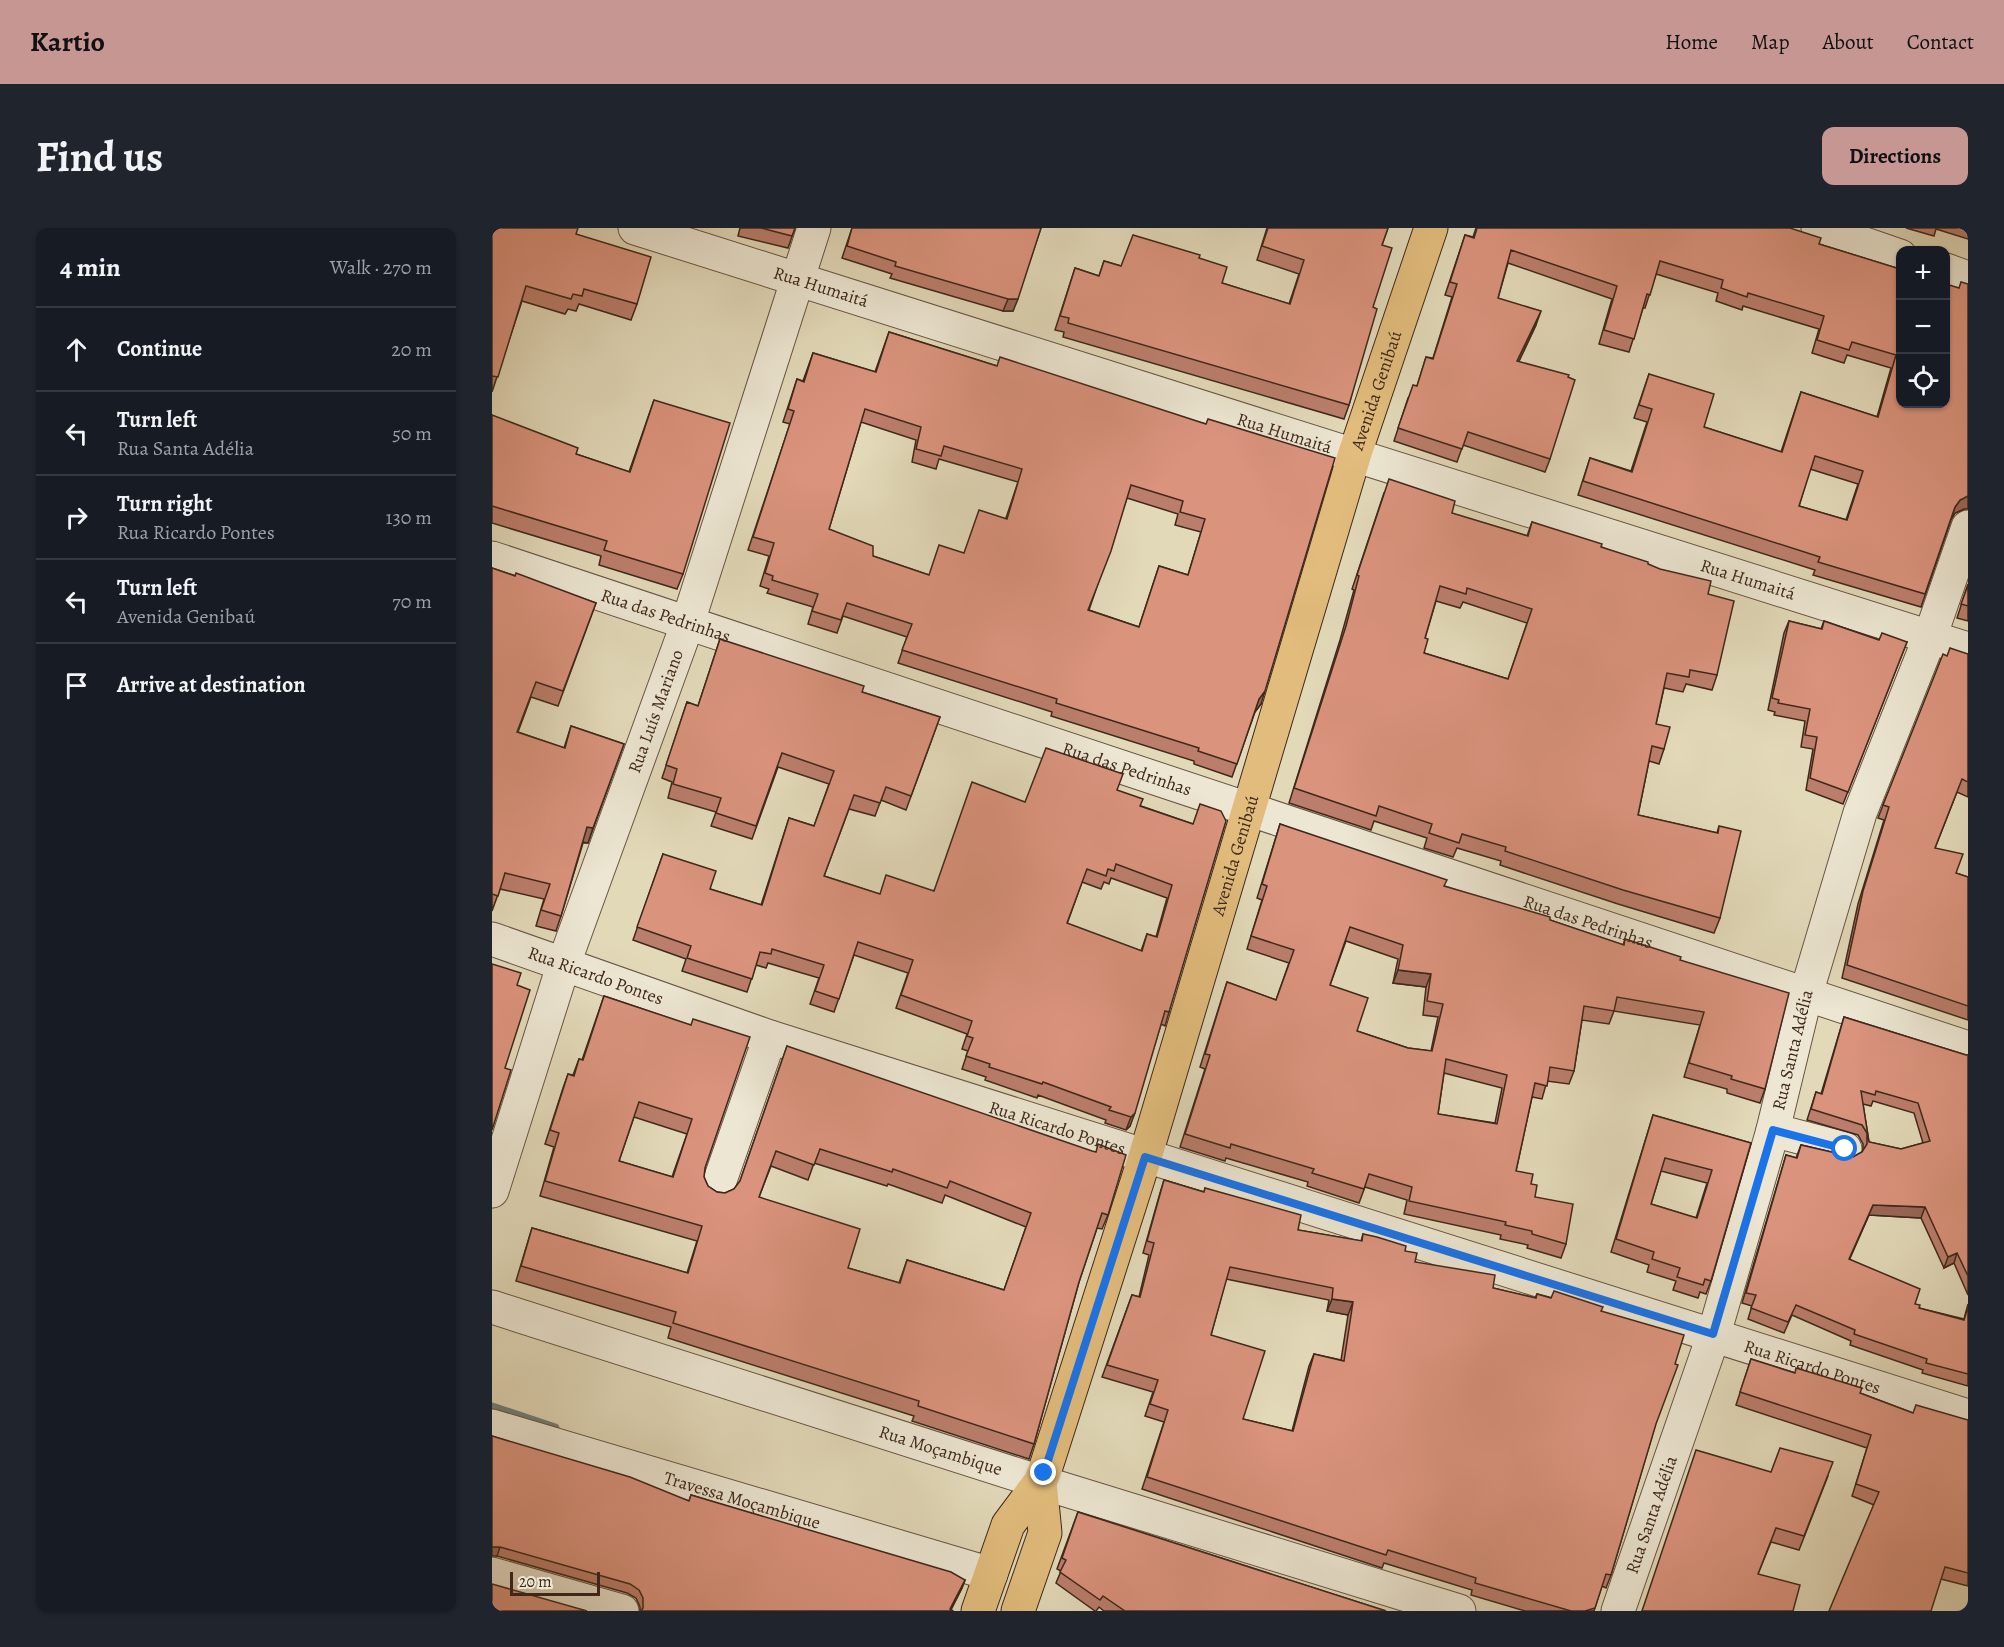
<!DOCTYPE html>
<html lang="en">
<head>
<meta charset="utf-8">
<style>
  body { margin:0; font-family:Alegreya,serif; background:#20242c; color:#f1f3f6 }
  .controls { position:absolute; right:18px; top:18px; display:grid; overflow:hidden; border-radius:12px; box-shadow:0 2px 4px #0004 }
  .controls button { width:54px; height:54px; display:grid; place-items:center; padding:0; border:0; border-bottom:2px solid #363941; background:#171b24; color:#f1f3f6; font:30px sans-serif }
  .scale { position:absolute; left:18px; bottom:15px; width:90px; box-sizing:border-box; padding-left:6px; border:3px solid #3f281a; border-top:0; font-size:16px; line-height:21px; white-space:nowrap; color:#3f281a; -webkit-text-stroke:4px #ece6d2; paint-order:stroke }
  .stop { position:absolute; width:18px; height:18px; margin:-14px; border:4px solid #1a73e8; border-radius:50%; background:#fff }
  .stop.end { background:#1a73e8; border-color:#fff; box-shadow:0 2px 6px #0008 }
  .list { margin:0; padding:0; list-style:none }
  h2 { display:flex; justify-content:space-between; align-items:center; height:78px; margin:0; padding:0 24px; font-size:26px }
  h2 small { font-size:20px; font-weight:400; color:#9ea1a6 }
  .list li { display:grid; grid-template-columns:39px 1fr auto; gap:18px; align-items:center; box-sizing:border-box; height:84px; padding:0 24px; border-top:2px solid #363941 }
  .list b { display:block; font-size:22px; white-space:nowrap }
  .list p { margin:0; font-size:20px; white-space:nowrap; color:#9ea1a6 }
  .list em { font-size:20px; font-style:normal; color:#9ea1a6 }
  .icon { flex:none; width:33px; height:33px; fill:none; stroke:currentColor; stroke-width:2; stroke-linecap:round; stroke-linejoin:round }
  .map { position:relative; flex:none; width:1476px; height:1383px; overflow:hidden; border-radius:12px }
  header { display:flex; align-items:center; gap:36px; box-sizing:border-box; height:84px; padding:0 30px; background:#c59692; color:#111 }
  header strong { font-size:28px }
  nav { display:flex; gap:33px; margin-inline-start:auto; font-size:21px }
  .intro { display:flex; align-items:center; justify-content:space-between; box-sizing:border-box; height:144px; padding:0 36px }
  h1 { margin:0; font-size:42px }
  .button { padding:15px 27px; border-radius:12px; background:#c59692; color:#111; font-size:21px; font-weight:700 }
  main { display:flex; gap:36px; padding:0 36px }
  aside { flex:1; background:#171b24; border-radius:12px; box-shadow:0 2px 4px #0004 }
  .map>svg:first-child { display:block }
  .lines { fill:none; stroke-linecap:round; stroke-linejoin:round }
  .stream { stroke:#757e7a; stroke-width:9 }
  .minor-casing { stroke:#685442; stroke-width:35 }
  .major-casing { stroke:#3f281a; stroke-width:35 }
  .minor { stroke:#ece6d2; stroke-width:33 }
  .major { stroke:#e1bc7c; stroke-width:33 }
  .wall { fill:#bb7e6c; stroke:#3f281a; stroke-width:1.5; fill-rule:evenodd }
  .shaded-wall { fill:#996758; stroke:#3f281a; stroke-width:1.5 }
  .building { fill:#da937d; stroke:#3f281a; stroke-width:1.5; fill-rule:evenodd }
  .route { stroke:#1a73e8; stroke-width:8 }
  .labels { text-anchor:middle; stroke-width:4.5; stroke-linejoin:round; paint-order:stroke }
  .street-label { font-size:18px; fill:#3f281a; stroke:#ece6d2 }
</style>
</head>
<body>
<header>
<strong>Kartio</strong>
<nav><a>Home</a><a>Map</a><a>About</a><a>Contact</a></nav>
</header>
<div class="intro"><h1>Find us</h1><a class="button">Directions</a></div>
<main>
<aside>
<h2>4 min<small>Walk · 270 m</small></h2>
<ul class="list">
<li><svg class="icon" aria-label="ahead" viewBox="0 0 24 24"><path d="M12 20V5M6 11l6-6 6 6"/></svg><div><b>Continue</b></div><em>20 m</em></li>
<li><svg class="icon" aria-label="left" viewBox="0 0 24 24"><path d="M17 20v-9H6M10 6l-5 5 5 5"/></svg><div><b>Turn left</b><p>Rua Santa Adélia</p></div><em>50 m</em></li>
<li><svg class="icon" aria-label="right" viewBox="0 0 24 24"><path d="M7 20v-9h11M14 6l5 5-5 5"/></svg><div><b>Turn right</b><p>Rua Ricardo Pontes</p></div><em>130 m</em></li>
<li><svg class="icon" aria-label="left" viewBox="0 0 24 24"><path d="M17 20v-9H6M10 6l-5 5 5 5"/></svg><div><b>Turn left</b><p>Avenida Genibaú</p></div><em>70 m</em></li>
<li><svg class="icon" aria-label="arrive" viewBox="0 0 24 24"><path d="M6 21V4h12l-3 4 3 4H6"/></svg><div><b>Arrive at destination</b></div></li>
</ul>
</aside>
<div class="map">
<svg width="1476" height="1383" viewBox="0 0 1476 1383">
  <rect width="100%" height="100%" fill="#e2d9b9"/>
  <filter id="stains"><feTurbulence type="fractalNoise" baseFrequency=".00333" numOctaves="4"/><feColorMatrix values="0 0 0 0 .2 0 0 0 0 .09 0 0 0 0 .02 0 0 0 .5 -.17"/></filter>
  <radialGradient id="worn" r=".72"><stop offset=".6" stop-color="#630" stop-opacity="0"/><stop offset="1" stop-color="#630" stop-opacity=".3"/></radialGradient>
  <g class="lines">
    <!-- stream -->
    <polyline class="stream" points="0,1179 63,1200"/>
    <defs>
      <g id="minor">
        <path id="s1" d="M143,0L1476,421"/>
        <polyline points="1326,0 1408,28"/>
        <polyline points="1454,42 1476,50"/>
        <path id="s2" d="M0,330L1476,820"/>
        <path id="s3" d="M0,711L278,809L1476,1188"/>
        <polyline points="1281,902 1353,921"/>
        <polyline points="225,961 278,809"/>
        <path id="s4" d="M0,963L72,735L195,397L322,0"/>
        <path id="s5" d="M0,1079L548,1254L967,1383"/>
        <path id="s6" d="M0,1198L499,1346"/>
        <polyline points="0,1346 130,1383"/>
        <path id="s7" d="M1126,1383L1222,1106L1281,902L1314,766L1368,585L1438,409L1476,299"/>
      </g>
      <g id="major">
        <path id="s8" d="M486,1383L516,1297L548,1254L552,1245L653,929L863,225L939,0"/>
        <polyline points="526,1383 553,1305 548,1254"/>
      </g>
    </defs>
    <!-- minor casing -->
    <use href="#minor" class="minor-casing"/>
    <!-- major casing -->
    <use href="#major" class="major-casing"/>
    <!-- minor -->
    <use href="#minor" class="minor"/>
    <!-- major -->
    <use href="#major" class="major"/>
  </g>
  <!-- wall -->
  <g class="wall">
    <polygon points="0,0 84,6 145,76 139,92 87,76 84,83 76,81 73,86 30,73 0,164"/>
    <polygon points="248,0 303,0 296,20 246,8"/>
    <polygon points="360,0 549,0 521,83 511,83 398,50 400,46 350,30"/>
    <polygon points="775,0 896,0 890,17 881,79 857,177 852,191 571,109 572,104 563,102 583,40 607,48 612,33 629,38 707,30 730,55 797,76 807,46 765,32"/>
    <path d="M984,0H1298L1327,16L1408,41L1472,281L1463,285L1459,292L1429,379L1321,347L1323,342L1086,267L1098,230L1139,243L1155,194L1142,190L1157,146L1212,199L1289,224L1309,164L1385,189L1399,140L1355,127L1352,135L1320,125L1327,101L1251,78L1250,82L1224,73L1226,65L1164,46L1153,80H1151L1137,124L1107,116L1120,71L1016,35L1006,70L1044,97L1027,133L1058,231L1053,244L971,217L965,234L902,213L916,170L925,158L934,129L941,130L960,69L953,67L973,7L981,9ZM1318,241L1366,256L1354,292L1307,278Z"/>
    <polygon points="1414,0 1476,0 1476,11 1444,1 1442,8"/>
    <path d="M397,104L505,138L714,196L769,476L763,484L740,549L702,536V533L559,488L560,484L406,435L415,409L351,388L345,405L316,396L321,379L275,365L277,361L268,358L277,328L256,322L298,196L291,194L305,151L311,153L321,125L383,144ZM369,194L424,212L420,234L444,241L447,231L526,254L514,290L472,325L437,347L381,328L337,301ZM635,270L686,286L683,297L709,304L696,347L667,338L647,399L597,382Z"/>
    <polygon points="162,172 191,346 185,361 107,337 109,328 0,295 0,187 84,226 137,244"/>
    <path d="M892,265L1035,308L1040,294L1156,336L1216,366L1225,447L1220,462L1194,456L1191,464L1172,460L1164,496L1172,521L1167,536L1157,533L1146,587L1225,605L1227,598L1228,690L1222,705L1126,676L1008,637L1009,633L965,620L961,629L932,620L935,610L882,593L879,602L797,575L848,412L862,362L860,361ZM944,373L968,380L971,374L1035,395L1016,451L932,425L933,410Z"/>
    <polygon points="0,340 104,375 66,478 39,469 26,504 72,520 79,498 132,516 96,615 91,615 69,688 64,703 44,698 52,671 8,661 0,683"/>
    <polygon points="1476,356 1476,393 1465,390"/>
    <polygon points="1297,393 1329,401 1332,393 1387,412 1415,414 1351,576 1314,562 1321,521 1309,519 1313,493 1282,487 1283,484 1276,482 1292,405"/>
    <path d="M228,411L370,464L448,489L414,582L389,572L383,588L357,581L332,648L387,666L441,663L533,574L625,562L649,578L701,596L677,784L673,798L669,796L638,898L634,902L613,895L614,892L546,867L545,870L493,852L494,849L470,841L476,823L470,821L475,806L404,780L416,745L362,727L342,784L318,776L327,750L276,735L274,740L264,737L255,764L190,743L194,731L141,712L171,626L218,661L269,677L297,590L322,598L337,556L286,539L260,611L219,598L224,584L176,570L180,554L170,550L195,474L206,478ZM619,650L675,670L664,709L655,706L649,723L575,696L590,654L609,661L612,654L617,656Z"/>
    <polygon points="1476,426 1476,569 1465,564 1443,620 1464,645 1476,649 1476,792 1350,750 1366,676 1392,592 1386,590 1391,577 1455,428"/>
    <path d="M788,596L952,658L1058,692L1131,717L1133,711L1188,732L1273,861L1268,875L1235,865V861L1192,849L1208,797L1122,783L1117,796L1090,792L1082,843L1077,856L1055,853L1050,871L1040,869L1024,943L1039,956L1043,969L1074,1016L1069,1030L1035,1020L1036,1017L1008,1011L1009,1007L912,986L915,972L873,959L867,975L815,958L816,954L734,930L733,933L688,919L713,841L708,839L735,754L784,772L797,735L755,721L770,672L765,670ZM854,713L906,731L901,755L934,759L931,787L946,789L939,823L916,820L865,803L838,757ZM952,845L1010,860L1003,895L946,886Z"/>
    <path d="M112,768L198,797L213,940L212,949L216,958L225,964L233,965L242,961L248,953L295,818L616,987L610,1001L605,1000L587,1054L542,1216L537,1231L420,1193L422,1188L176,1110L179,1099L24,1053L40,1000L195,1045L205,1013L48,968L62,919L53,916L71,860L76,846L81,847L87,831L90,832ZM142,889L195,906L180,949L127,933ZM322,935L395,958L396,956L450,975L453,967L534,999L512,1062L415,1032L407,1055L356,1040L267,969L279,938L316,952Z"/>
    <path d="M1352,789L1474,827H1476V1067L1462,1035L1452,1040L1429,990L1377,987L1357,1031L1423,1076L1427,1080L1472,1091L1476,1076V1158L1430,1145L1431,1142L1358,1117L1359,1113L1300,1087L1292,1105L1256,1091L1260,1078L1250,1075L1294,927L1304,930L1309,917L1361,929L1370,924L1371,922V916L1366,907L1315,892L1324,864L1329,866ZM1381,873L1422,885L1431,915L1409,921L1377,914L1371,876L1379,878Z"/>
    <path d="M1161,887L1259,915L1219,1053L1214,1066L1208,1064L1206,1070L1181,1062L1184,1053L1155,1044L1157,1037L1119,1024ZM1169,943L1215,955L1204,990L1159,976Z"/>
    <path d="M672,952L712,964L713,960L806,1002L869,1013L871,1006L913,1023L923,1034L1001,1060L1043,1070L1045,1066L1109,1083L1163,1198L1119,1347L1114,1360L1110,1358L1102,1383H1033L979,1367L980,1362L892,1335L890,1340L650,1261L672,1194L653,1188L661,1164L610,1149L640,1067L647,1069L657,1027L651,1025L668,965ZM734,1051L837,1072L835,1083L856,1087L849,1132L822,1126L817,1138L800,1203L751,1191L719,1107Z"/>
    <polygon points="1259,1131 1368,1165 1421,1185 1476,1192 1476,1358 1449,1351 1382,1277 1360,1268 1375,1220 1244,1177"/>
    <polygon points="0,1208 197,1273 199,1267 473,1352 470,1360 459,1382 461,1383 148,1383 148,1379 144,1370 135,1365 5,1328"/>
    <polygon points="1279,1244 1336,1248 1307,1322 1279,1314 1266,1346 1150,1383"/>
    <polygon points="586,1284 894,1383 612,1383 607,1379 604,1383 603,1383 564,1355 569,1343 565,1341"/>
  </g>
  <!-- shaded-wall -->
  <g class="shaded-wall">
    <polygon points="516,71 526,71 521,83 511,83"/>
    <polygon points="1049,83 1044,97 1021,146 1025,133"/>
    <polygon points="1476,268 1476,281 1472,281 1463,285 1459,292 1463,279 1468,272"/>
    <polygon points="773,463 769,476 762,485 767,471"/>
    <polygon points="95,599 101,600 96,615 90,614"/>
    <polygon points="906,742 939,746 934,759 901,755"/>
    <polygon points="643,885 638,898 634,902 639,889"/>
    <polygon points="1381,977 1433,979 1429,990 1377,987 1353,1042"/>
    <polygon points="1465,1025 1462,1035 1452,1040 1456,1029"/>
    <polygon points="840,1071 861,1074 856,1087 835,1083"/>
    <polygon points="0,1319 8,1319 5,1328 0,1328"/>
    <polygon points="473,1352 470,1360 458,1383 457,1383"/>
  </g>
  <!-- building -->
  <g class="building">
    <polygon points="0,0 86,0 84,6 159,29 145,76 92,61 90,68 81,66 79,71 34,58 6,149 0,148"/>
    <polygon points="269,0 303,0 300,8"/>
    <polygon points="360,0 549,0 526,71 516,71 403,38 404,34 355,18"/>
    <polygon points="776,0 896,0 890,17 900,20 881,79 885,81 857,177 576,95 577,90 568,88 583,40 607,48 612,33 629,38 641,7 708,27 707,30 735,39 730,55 798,76 812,32 770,18"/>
    <path d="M985,0H1298L1329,10L1327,16L1408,41V176H1454V56L1467,60L1469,54L1476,56V268L1468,272L1463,279L1433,366L1326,334L1328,329L1091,253L1098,230L1140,244L1160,181L1147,177L1157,146L1222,166L1212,199L1290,224L1309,164L1386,189L1404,127L1360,114L1357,122L1325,112L1332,88L1256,65L1255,69L1229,60L1231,52L1168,33L1158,67L1155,66L1142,111L1112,102L1125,58L1019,22L1006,70L1049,83L1025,133L1077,147L1076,149L1083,152L1058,231L976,204L970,221L906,200L921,157L925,158L934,129L941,131L965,56L958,54L973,7L982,10ZM1323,228L1371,243L1355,292L1307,278Z"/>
    <path d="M397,104L505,138L508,129L714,196L716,191L843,230L773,463L767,471L745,536L706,523L707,520L564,475L565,471L410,422L420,396L355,375L349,392L320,383L326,366L280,352L281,348L273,345L282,315L261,309L302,183L296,181L305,151L312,154L321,125L384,144ZM373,181L429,199L424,221L449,228L452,218L530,241L515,291L487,282L472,325L447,317L437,347L381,328V318L337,301ZM639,257L691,273L688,284L713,291L696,347L667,338L647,399L596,382L619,323Z"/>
    <polygon points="162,172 238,195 191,346 112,322 115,313 0,278 0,187 86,220 84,226 138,244"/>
    <path d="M897,251L963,273L960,285L1036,308L1040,294L1110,316L1109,319L1156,334V336L1168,341L1219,353L1216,366L1242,373L1225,447L1198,442L1197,449L1175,445L1164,496L1178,499L1172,521L1160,518L1146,587L1226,605L1227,598L1249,603L1228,690L1131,662L1013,623L1014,619L970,606L967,615L937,605L940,596L887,578L884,588L802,560L854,398L867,348L865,347ZM948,358L974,366L975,360L1040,381L1016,451L932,425L936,411L933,410Z"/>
    <polygon points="0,340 23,348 24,345 104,375 71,463 44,454 25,504 73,520 79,498 132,516 101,600 95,599 69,688 49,682 58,656 13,645 6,668 0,666"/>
    <polygon points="1476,357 1476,378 1469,376"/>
    <polygon points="1297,393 1330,401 1332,393 1387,412 1390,405 1415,414 1356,564 1318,550 1325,509 1313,507 1318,481 1286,475 1287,472 1280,470"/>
    <path d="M228,411L372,458L370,464L448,489L419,568L394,559L388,575L362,567L332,648L388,666L394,647L442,663L480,554L533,574L554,520L631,546L625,562L651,571L648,578L701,596L708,576L729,583L734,593L677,784L673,783L643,885L639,889L617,882L619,879L551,854L550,856L497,839L498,836L474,828L481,810L475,808L480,793L409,767L421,732L366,714L347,771L323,763L332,737L280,721L279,726L268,724L260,751L195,730L199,718L145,699L171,626L224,643L218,661L270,677L297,590L322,598L342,543L290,525L264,598L224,585L229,570L181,556L185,541L174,537L195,474L206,478ZM624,636L680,657L665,709L655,706L650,723L575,695L595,641L614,648L616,641L622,643Z"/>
    <polygon points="1458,420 1476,426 1476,554 1470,551 1443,620 1471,626 1464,645 1476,649 1476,778 1355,737 1371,663 1397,579 1391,577 1451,426 1455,428"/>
    <path d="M788,596L955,652L952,658L1058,689V692L1132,717L1133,711L1155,718L1189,729L1188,732L1297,765L1273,861L1239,851L1240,848L1197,835L1212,784L1125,769L1122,783L1092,778L1082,843L1058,839L1055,858L1043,855L1024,943L1041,946L1039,956L1045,957L1043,969L1081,976L1074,1016L1040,1006V1003L1013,997L1014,994L917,973L920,959L877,946L872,961L820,945L822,941L739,916L738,920L693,906L718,827L713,826L735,754L784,772L802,722L759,708L775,658L770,656ZM858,699L911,717L906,742L939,746L935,773L951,776L940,823L916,820L865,803L876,770L838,757ZM954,831L1015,847L1005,896L946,886Z"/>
    <polygon points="0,736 29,745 25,757 38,762 13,840 19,842 0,902"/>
    <path d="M112,768L199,797L201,791L258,809L213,940L212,949L216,958L225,964L233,965L242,961L248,953L295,818L600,923L604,924L606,916L634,927L616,987L610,985L587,1054L542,1216L426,1178L427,1173L181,1095L184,1084L29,1038L40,1000L196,1045L210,998L53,953L67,905L58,902L76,846L82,848L87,831L91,832ZM147,874L200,891L181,949L127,933ZM328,921L400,944L401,941L455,960L458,953L539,985L512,1062L415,1032L408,1055L356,1040L368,1001L267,969L284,923L322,937Z"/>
    <path d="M1352,789L1474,827H1476V1048L1465,1025L1456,1029L1433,979L1381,977L1357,1031L1428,1061L1423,1076L1428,1077L1427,1080L1472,1092L1476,1079V1146L1434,1135L1435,1131L1362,1106L1363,1102L1304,1077L1296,1094L1259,1080L1264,1067L1254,1065L1294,927L1305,930L1309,917L1361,929L1370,924L1375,916V905L1370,897L1319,881L1324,864L1330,866ZM1369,863L1383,867L1384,863L1426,875L1438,913L1409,921L1377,914Z"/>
    <path d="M1161,887L1259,915L1219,1053L1213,1051L1211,1057L1185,1049L1188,1040L1160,1031L1162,1024L1124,1011ZM1173,930L1220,942L1205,990L1159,976Z"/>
    <path d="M672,952L712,964L713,960L809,987L806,1002L870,1013L871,1006L885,1009L914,1018L913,1023L925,1025L923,1034L1003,1047L1001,1060L1044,1070L1045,1066L1059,1070L1062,1063L1111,1079L1109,1083L1192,1107L1183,1136L1186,1137L1164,1196L1119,1347L1114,1346L1103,1380L1093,1383H1079L983,1355L984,1350L896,1322L894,1327L655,1249L676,1182L658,1176L666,1152L615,1137L640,1067L648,1069L662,1015L655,1013ZM738,1039L841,1060L840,1071L861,1074L852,1133L822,1126L801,1203L751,1191L773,1123L719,1107Z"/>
    <polygon points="1259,1131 1303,1145 1304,1140 1370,1160 1368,1165 1421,1185 1424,1177 1476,1192 1476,1345 1453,1339 1439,1383 1337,1383 1387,1264 1364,1256 1379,1207 1248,1164"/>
    <polygon points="0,1208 138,1249 197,1273 199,1267 459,1344 473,1352 458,1381 461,1383 149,1383 151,1380 151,1370 147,1362 138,1356 8,1319 0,1319"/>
    <polygon points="1288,1220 1341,1234 1312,1308 1284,1300 1266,1346 1308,1357 1301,1383 1150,1383 1204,1222 1279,1244"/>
    <polygon points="586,1284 894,1383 633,1383 611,1368 608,1372 568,1344 574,1332 570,1330"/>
    <polygon points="0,1356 95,1383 0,1383"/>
  </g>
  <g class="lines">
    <!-- route -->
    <polyline class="route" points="552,1245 653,929 1221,1106 1281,902 1353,921"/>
  </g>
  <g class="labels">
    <!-- street labels -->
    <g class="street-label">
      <text dy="6" stroke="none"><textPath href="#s1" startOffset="195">Rua Humaitá</textPath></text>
      <text dy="6" stroke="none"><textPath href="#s8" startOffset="1287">Avenida Genibaú</textPath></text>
      <text dy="6" stroke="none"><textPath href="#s1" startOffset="681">Rua Humaitá</textPath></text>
      <text dy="6" stroke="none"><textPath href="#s1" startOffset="1167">Rua Humaitá</textPath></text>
      <text dy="6" stroke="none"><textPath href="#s2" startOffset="183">Rua das Pedrinhas</textPath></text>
      <text dy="6" stroke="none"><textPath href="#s4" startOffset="507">Rua Luís Mariano</textPath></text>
      <text dy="6" stroke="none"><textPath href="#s2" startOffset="669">Rua das Pedrinhas</textPath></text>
      <text dy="6" stroke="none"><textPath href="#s8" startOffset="801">Avenida Genibaú</textPath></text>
      <text dy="6" stroke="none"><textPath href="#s2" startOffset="1155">Rua das Pedrinhas</textPath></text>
      <text dy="6" stroke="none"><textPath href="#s3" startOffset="110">Rua Ricardo Pontes</textPath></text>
      <text dy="6" stroke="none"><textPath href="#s7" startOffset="588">Rua Santa Adélia</textPath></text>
      <text dy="6" stroke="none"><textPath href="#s3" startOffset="596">Rua Ricardo Pontes</textPath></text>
      <text dy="6" stroke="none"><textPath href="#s3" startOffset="1388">Rua Ricardo Pontes</textPath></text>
      <text dy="6" stroke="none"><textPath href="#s5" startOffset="471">Rua Moçambique</textPath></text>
      <text dy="6" stroke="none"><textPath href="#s6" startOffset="261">Travessa Moçambique</textPath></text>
      <text dy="6" stroke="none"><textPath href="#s7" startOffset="102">Rua Santa Adélia</textPath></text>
    </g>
  </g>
  <rect width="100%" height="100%" filter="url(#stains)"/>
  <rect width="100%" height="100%" fill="url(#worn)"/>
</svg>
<div class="controls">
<button>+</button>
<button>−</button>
<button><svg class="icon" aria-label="locate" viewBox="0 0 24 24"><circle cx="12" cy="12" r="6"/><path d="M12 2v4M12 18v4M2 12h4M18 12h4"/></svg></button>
</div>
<div class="scale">20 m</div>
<div class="stop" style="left:1353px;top:921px"></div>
<div class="stop end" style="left:552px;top:1245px"></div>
</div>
</main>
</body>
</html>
